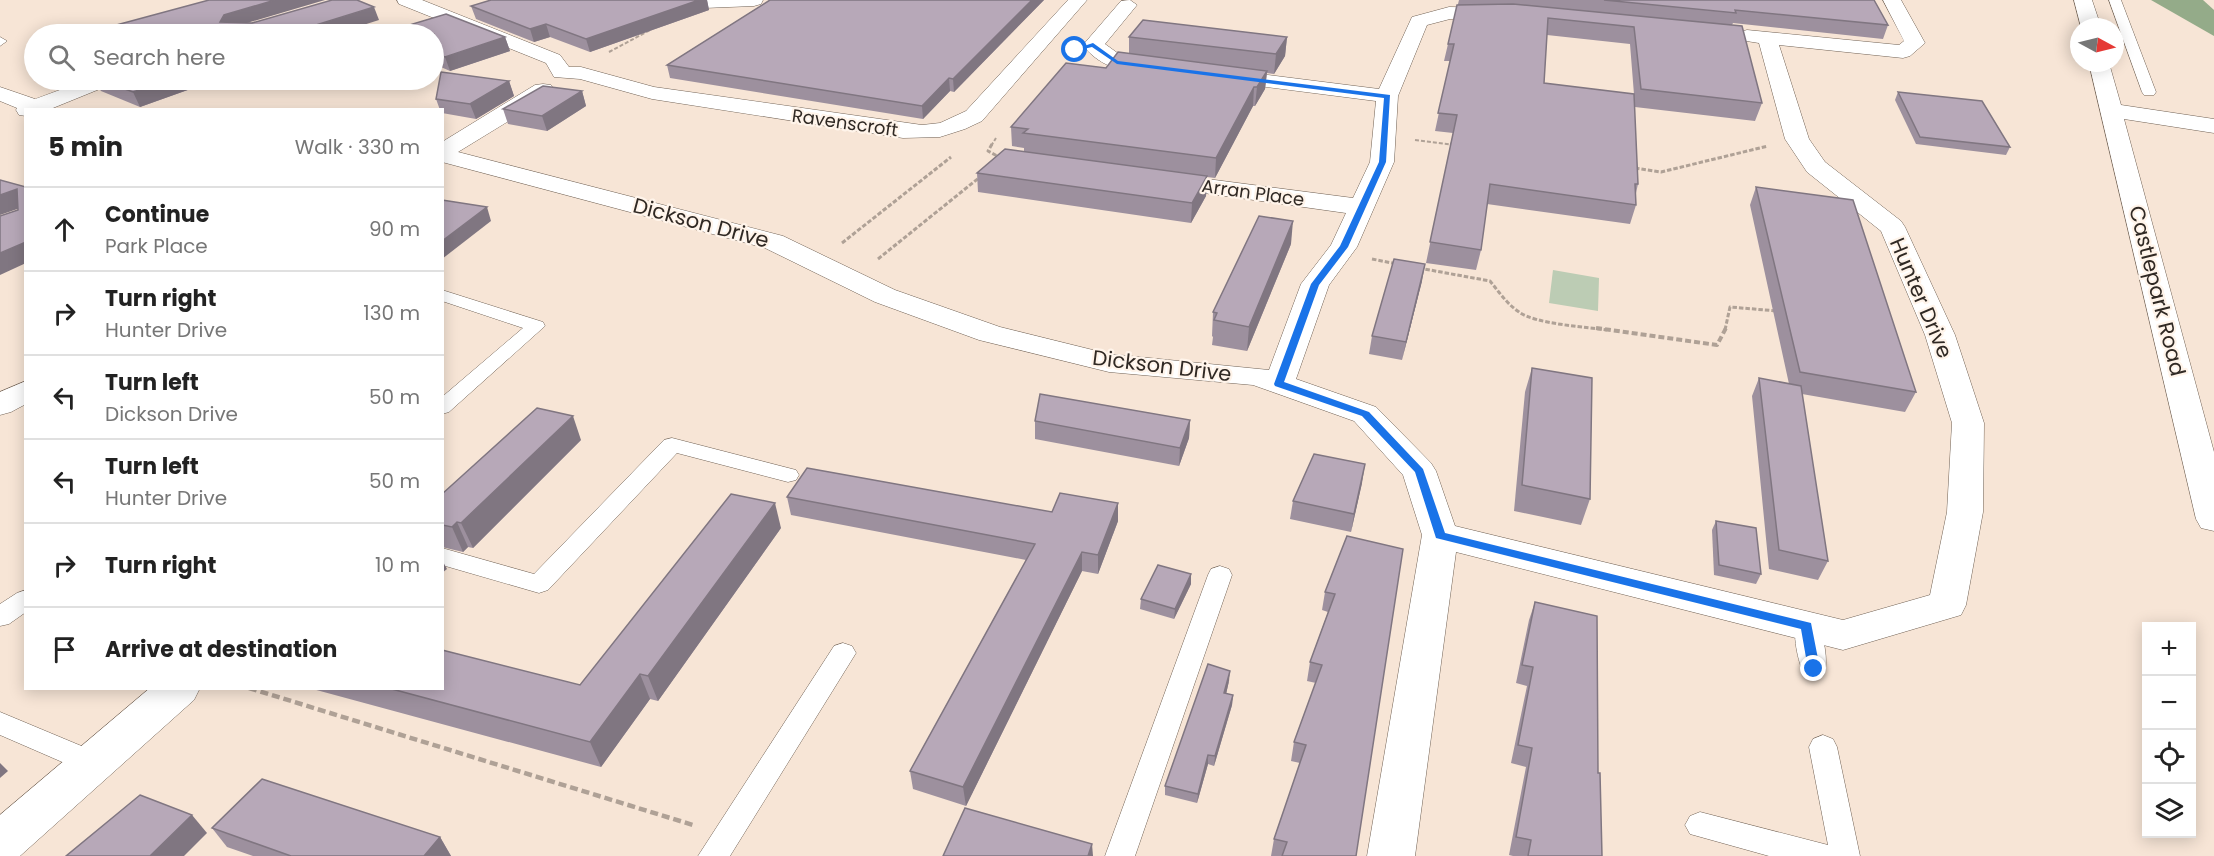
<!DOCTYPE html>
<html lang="en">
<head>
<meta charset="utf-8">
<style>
  body { margin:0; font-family:Poppins,sans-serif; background:#f6f6f6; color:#222 }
  .controls { position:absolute; right:18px; bottom:18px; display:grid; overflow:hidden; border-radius:0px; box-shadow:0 3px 15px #0003 }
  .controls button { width:54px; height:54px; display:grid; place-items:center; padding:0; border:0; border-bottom:2px solid #e0e0e0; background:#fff; color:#222; font:30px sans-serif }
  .compass { position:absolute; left:2070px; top:18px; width:54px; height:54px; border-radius:50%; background:#fff; box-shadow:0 3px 15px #0003; rotate:97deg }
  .stop { position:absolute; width:18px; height:18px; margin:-14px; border:4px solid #1a73e8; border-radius:50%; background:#fff }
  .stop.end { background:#1a73e8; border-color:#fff; box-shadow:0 2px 6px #0008 }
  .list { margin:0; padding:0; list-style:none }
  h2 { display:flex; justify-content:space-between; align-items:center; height:78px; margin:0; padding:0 24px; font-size:26px }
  h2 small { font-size:20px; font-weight:400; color:#767676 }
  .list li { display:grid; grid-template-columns:39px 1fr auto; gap:18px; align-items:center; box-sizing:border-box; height:84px; padding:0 24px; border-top:2px solid #e0e0e0 }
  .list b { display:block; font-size:22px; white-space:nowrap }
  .list p { margin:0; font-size:20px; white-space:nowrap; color:#767676 }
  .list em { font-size:20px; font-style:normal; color:#767676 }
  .icon { flex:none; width:33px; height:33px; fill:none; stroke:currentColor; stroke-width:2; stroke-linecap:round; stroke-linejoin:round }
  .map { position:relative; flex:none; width:2214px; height:856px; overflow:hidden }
  .search { position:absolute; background:#fff; box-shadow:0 3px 15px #0003; left:24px; top:24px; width:420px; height:66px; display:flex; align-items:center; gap:15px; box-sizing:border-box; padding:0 21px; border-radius:33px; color:#767676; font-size:22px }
  .panel { position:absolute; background:#fff; box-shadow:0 3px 15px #0003; left:24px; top:108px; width:420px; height:582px; border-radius:0px }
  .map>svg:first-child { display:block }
  .green { fill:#bcccb4 }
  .forest { fill:#94ab89 }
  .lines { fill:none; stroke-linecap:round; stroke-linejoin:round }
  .lane-casing { stroke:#716255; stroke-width:1 }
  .street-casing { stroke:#716255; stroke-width:1 }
  .path-far3 { stroke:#afa196; stroke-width:2; stroke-dasharray:4 2; stroke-linecap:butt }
  .path-far2 { stroke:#afa196; stroke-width:3; stroke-dasharray:4.5 2; stroke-linecap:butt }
  .path-far1 { stroke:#afa196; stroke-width:4; stroke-dasharray:6 3; stroke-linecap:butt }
  .path { stroke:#afa196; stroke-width:4.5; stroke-dasharray:8 4; stroke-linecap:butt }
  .lane { fill:#fff; fill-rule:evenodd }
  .street { fill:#fff; fill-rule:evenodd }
  .wall { fill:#9d909e }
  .shaded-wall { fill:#807681 }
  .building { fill:#b7a8b8; stroke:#807681; stroke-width:1.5 }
  .route { fill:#1a73e8 }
  .labels { text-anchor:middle; stroke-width:4.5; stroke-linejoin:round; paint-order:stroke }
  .far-street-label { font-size:18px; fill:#302924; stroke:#fff4ea }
  .street-label { font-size:21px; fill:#302924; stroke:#fff4ea }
</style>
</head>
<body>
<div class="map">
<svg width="2214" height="856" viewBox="0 0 2214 856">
  <rect width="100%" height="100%" fill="#f7e5d6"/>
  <!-- green -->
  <polygon class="green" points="1553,270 1599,278 1598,311 1549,303"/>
  <!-- forest -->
  <polygon class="forest" points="2151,0 2203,0 2214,10 2214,36"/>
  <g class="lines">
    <defs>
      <g id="lane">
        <polygon points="2109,0 2121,0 2156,92 2154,95 2144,95 2142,92"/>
        <polygon points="0,37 7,41 0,46"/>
        <polygon points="442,290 543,322 545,326 449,412 442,414 442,397 523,328 442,301"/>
        <polygon points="672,438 796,470 799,475 796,480 788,482 677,453 548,590 539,593 442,565 442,548 534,574 664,440"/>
        <polygon points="1220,566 1229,569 1232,575 1135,856 1105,856 1208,575 1211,569"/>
        <polygon points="26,590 26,612 9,624 0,626 0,604 17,593"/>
        <path d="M1807,616L1816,619C1823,633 1830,663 1823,676L1814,679L1805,676C1798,663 1791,632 1798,619Z"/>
        <polygon points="843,643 852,646 856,653 730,856 698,856 834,646"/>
        <polygon points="0,712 103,755 107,763 103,771 93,775 83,771 0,735"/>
        <polygon points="1823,735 1833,739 1837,747 1860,856 1769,856 1690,834 1685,825 1690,816 1700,812 1828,845 1809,747 1813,739"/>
      </g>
      <g id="street">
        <polygon points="397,0 422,0 560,55 569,67 581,67 654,87 922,125 940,123 966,111 1068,0 1087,0 982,121 965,129 940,137 903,138 652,99 580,79 554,77 546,63 399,4"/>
        <polygon points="696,0 763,0 761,4 754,6 704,8 697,6"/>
        <path d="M1130,0L1137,5L1105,44L1123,57L1161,63L1164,67L1161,71C1135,78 1099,68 1083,45L1121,1Z"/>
        <polygon points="1883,0 1901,0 1925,43 1910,56 1903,58 1779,45 1809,139 1825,162 1901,221 1905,227 1955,335 1984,423 1983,512 1966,605 1961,615 1843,650 1456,552 1415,856 1367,856 1422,535 1403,475 1354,421 1253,385 1109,372 979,340 875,302 765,248 442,162 442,142 535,85 543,84 551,85 554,90 551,95 458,152 783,236 895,290 1000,327 1109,354 1269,370 1301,284 1331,245 1346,213 1161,187 1152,185 1149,180 1152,175 1161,173 1353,198 1370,162 1376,101 1220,81 1213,79 1209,75 1213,71 1220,69 1379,89 1412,17 1449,7 1506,8 1508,12 1506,16 1499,18 1450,19 1427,25 1398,96 1394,162 1357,247 1329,285 1296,379 1376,407 1431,463 1436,471 1455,526 1843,620 1930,595 1947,512 1952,423 1925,335 1881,231 1807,172 1785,139 1759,43 1740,40 1737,36 1740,32 1747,30 1899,45 1904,41"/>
        <polygon points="2074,0 2092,0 2101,27 2081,27"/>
        <polygon points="2089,63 2109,63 2121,105 2214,119 2214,133 2124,119 2214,452 2214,531 2201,528 2196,519"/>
        <polygon points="87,80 116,80 112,84 48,110 26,110 26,116 19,115 16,110 17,108 0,101 0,87 35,99"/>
        <polygon points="26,381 26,404 11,412 0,415 0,392"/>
        <polygon points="150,688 200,688 194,700 20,856 0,856 0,815"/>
      </g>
    </defs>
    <!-- lane casing -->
    <use href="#lane" class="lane-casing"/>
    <!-- street casing -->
    <use href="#street" class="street-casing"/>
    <!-- path-far3 -->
    <g class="path-far3">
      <polyline points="609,52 652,29"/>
      <polyline points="1415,140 1455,145"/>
      <polyline points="991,146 996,138"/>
    </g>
    <!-- path-far2 -->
    <g class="path-far2">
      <polyline points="992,144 988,151 999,157"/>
      <polyline points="1450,144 1455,145"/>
      <polyline points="1635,168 1661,172 1768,146"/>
      <polyline points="842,243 951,157"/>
      <polyline points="878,259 980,177"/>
      <polyline points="1372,259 1397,264"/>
      <path d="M1419,268L1490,281C1499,292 1507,304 1519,312C1535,324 1586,327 1607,330"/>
      <polyline points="1725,330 1730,307 1777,311"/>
    </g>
    <!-- path-far1 -->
    <polyline class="path-far1" points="1596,328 1717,345 1726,328"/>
    <!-- path -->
    <polyline class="path" points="249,688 693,825"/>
    <!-- lane -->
    <use href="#lane" class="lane"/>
    <!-- street -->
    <use href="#street" class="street"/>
  </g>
  <!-- wall -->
  <g class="wall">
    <polygon points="491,0 707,0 709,10 590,52 550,37 534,42 476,19 471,6"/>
    <polygon points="770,0 1044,0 954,92 950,91 923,119 670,78 667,65"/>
    <polygon points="1459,0 1874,0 1888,25 1883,39 1733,23 1732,25 1762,103 1755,121 1635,107 1630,44 1547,35 1544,83 1638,184 1636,193 1636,205 1630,224 1487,204 1481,250 1476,270 1426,263 1453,133 1435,131 1450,61 1444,61 1448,44"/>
    <polygon points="446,14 505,37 510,51 450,71 434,64 434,34 387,34 386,32"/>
    <polygon points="1129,37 1287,37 1285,56 1274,74 1267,73 1265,89 1255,106 1253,106 1215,178 1207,177 1206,196 1191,223 978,192 977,173 1024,152 1024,148 1012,146 1011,127 1129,54"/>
    <polygon points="94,80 195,80 193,80 196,87 140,107 101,91"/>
    <polygon points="509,81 514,96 476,119 442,113 442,110 440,110 436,99"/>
    <polygon points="582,91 586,106 547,131 508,124 503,109"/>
    <polygon points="1898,92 2010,147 2006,155 1916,144 1895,100"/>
    <polygon points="1756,187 1916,392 1905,412 1802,394 1828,561 1818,580 1769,569 1752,396 1759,378 1789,384 1750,205"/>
    <polygon points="1291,244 1247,351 1212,345 1213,337 1212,336 1213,312"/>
    <polygon points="1422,281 1402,360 1369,354 1372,336"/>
    <polygon points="1532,368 1590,499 1581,525 1514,511 1525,392"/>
    <polygon points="1190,420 1189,438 1179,466 1035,439 1035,421"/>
    <polygon points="581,440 473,548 468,547 463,552 442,547 442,494"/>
    <polygon points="1362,483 1351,532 1290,519 1293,501"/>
    <polygon points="787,497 1052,512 1118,503 1118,521 1098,574 1082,571 966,806 913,789 910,771 1026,560 791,515"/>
    <polygon points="1716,521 1761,574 1756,584 1714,575 1712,530"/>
    <polygon points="781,528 658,701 650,699 601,767 309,688 442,688 580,685"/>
    <polygon points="1347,536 1356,856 1271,856 1274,839 1300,763 1291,761 1294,742 1316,683 1307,681 1310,662 1328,612 1322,610 1325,592"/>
    <polygon points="1191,574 1191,584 1174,619 1140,609 1141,599"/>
    <polygon points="1535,602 1598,773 1602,856 1513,856 1509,855 1526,767 1511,763 1527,686 1516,683 1529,620"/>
    <polygon points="1229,681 1226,694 1233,695 1232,705 1214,766 1208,764 1197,803 1165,795 1165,786"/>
    <polygon points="212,828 440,837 451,856 253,856 227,847"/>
  </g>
  <!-- shaded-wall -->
  <g class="shaded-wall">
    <polygon points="275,0 325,0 230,28 220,22 224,15"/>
    <polygon points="699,0 707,0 709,10 590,52 586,39"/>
    <polygon points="1032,0 1044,0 954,92 953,79"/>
    <polygon points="374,7 379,20 335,34 287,34"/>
    <polygon points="546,24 550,37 534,42 530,29"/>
    <polygon points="505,37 510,51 450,71 445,57"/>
    <polygon points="1287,37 1285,56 1274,74 1276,54"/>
    <polygon points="1267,71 1265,89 1255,106 1257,87"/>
    <polygon points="949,78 950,91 923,119 922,106"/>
    <polygon points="169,80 195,80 193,80 196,87 140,107 133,92"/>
    <polygon points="509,81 514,96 476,119 470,104"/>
    <polygon points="1254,87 1253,106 1215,178 1216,158"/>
    <polygon points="582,91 586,106 547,131 542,116"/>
    <polygon points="1207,176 1206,196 1191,223 1192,203"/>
    <polygon points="17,189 26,206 0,215 0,195"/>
    <polygon points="487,207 491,221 442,259 442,241"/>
    <polygon points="1293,221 1291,244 1247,351 1249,327"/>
    <polygon points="26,242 26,263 0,275 0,253"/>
    <polygon points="1425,264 1422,281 1402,360 1406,342"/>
    <polygon points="573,416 581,440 473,548 461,523"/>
    <polygon points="1190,420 1189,438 1179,466 1180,448"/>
    <polygon points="1365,464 1362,483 1351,532 1354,514"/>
    <polygon points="775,503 781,528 658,701 648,676"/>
    <polygon points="1118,503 1118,521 1098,574 1098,555"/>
    <polygon points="457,522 468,547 463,552 452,527"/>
    <polygon points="1082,552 1082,571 966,806 963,787"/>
    <polygon points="442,560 447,569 442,573"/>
    <polygon points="1191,574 1191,584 1174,619 1175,609"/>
    <polygon points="1230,671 1229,681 1224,703 1224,693"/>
    <polygon points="640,674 650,699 601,767 590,742"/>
    <polygon points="1233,695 1232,705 1214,766 1215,756"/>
    <polygon points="1208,755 1208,764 1197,803 1198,794"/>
    <polygon points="0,763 8,771 0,778"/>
    <polygon points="192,815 207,833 184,856 150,856"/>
    <polygon points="440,837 451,856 424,856"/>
    <polygon points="1092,844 1093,856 1088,856"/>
  </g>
  <!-- building -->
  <g class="building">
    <polygon points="209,0 275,0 224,15 220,22 252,23 332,0 357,0 374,7 287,34 83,34"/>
    <polygon points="491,0 699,0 586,39 546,24 530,29 471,6"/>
    <polygon points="770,0 1032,0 953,79 949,78 922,106 667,65"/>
    <polygon points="1604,0 1874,0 1888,25 1735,10 1736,13"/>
    <polygon points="1513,4 1742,26 1762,103 1641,89 1634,27 1548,18 1544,83 1634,94 1638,184 1635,184 1636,205 1490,184 1481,250 1430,242 1457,115 1438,113 1454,44 1448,44 1457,5"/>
    <polygon points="446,14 505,37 445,57 434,53 434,34 392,34 386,32"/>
    <polygon points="1143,20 1287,37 1276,54 1129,37"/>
    <polygon points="1118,52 1267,71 1257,87 1254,87 1216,158 1023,133 1028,129 1011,127 1066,63 1106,68"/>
    <polygon points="441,72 509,81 470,104 436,99"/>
    <polygon points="100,80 169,80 133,92"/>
    <polygon points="543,86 582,91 542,116 503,109"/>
    <polygon points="1898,92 1982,101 2010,147 1920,137"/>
    <polygon points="1005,149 1207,176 1192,203 977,173"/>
    <polygon points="0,180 26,187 26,242 0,253 0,216 18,210 17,189 0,195"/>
    <polygon points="1756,187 1853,200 1916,392 1800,372"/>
    <polygon points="442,200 487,207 442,241"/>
    <polygon points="1259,216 1293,221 1249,327 1214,320 1217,313 1213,312"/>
    <polygon points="1394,259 1425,264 1406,342 1372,336"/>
    <polygon points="1532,368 1592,378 1590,499 1522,485"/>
    <polygon points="1759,378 1801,386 1828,561 1779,550"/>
    <polygon points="1040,394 1190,420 1180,448 1035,421"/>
    <polygon points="537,408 573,416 461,523 457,522 452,527 442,525 442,494"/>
    <polygon points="1314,454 1365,464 1354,514 1293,501"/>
    <polygon points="807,468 1052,512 1060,493 1118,503 1098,555 1082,552 963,787 910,771 1035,544 787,497"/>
    <polygon points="731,494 775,503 648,676 640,674 590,742 388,688 442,688 442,650 580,685"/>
    <polygon points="1716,521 1756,528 1761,574 1719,565"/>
    <polygon points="1347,536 1403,549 1356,856 1282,856 1287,842 1274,839 1306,745 1294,742 1322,665 1310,662 1335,594 1325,592"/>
    <polygon points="1158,565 1191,574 1175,609 1141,599"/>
    <polygon points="1535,602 1597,616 1598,773 1600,773 1602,856 1528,856 1531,840 1516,837 1532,748 1518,745 1533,667 1522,665"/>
    <polygon points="1208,664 1230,671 1224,693 1233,695 1215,756 1208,755 1198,794 1165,786"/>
    <polygon points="262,779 440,837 424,856 291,856 212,828"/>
    <polygon points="140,795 192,815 150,856 66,856"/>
    <polygon points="965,808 1092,844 1088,856 943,856"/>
  </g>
  <!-- route -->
  <polygon class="route" points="1093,43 1118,61 1390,95 1386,162 1348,247 1319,285 1284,382 1369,412 1423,469 1445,533 1811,623 1820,669 1818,673 1809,673 1808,669 1801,629 1436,538 1415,472 1362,416 1275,386 1274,384 1311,284 1340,246 1379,162 1384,98 1117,64 1092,47 1075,51 1072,50"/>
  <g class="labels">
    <!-- far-street labels -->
    <g class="far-street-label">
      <text transform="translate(845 123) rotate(8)" y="6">Ravenscroft</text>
      <text transform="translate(1253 193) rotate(8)" y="6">Arran Place</text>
    </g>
    <!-- street labels -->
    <g class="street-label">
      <text transform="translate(701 223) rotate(15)" y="7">Dickson Drive</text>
      <text transform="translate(2157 291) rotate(76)" y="7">Castlepark Road</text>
      <text transform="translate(1921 298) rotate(67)" y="7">Hunter Drive</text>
      <text transform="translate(1162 366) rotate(7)" y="7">Dickson Drive</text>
    </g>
  </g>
</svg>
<div class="controls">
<button>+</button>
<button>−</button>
<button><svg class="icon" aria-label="locate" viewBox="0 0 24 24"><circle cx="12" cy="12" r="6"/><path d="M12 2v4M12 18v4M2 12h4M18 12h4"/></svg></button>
<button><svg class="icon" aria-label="layers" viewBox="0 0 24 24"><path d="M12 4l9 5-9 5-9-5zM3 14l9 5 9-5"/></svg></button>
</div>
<svg class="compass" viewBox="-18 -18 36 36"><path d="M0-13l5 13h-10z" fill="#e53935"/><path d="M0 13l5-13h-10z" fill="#767676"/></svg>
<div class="stop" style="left:1075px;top:50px"></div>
<div class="stop end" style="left:1814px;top:669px"></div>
<div class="search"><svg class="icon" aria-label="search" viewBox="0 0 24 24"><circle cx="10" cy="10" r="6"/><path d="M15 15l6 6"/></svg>Search here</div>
<section class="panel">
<h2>5 min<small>Walk · 330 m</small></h2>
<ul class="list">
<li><svg class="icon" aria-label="ahead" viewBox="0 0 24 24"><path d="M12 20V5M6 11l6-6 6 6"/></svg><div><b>Continue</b><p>Park Place</p></div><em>90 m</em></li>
<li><svg class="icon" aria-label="right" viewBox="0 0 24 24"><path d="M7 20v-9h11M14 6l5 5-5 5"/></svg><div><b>Turn right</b><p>Hunter Drive</p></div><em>130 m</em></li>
<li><svg class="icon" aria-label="left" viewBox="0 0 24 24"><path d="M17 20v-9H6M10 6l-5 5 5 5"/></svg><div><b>Turn left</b><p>Dickson Drive</p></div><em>50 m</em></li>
<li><svg class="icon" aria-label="left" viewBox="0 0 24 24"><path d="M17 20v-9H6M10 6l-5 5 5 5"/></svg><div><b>Turn left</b><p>Hunter Drive</p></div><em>50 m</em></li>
<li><svg class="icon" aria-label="right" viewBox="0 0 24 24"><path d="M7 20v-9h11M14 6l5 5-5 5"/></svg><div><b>Turn right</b></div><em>10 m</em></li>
<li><svg class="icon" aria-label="arrive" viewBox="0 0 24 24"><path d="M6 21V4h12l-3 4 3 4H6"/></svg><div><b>Arrive at destination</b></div></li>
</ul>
</section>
</div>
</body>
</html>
